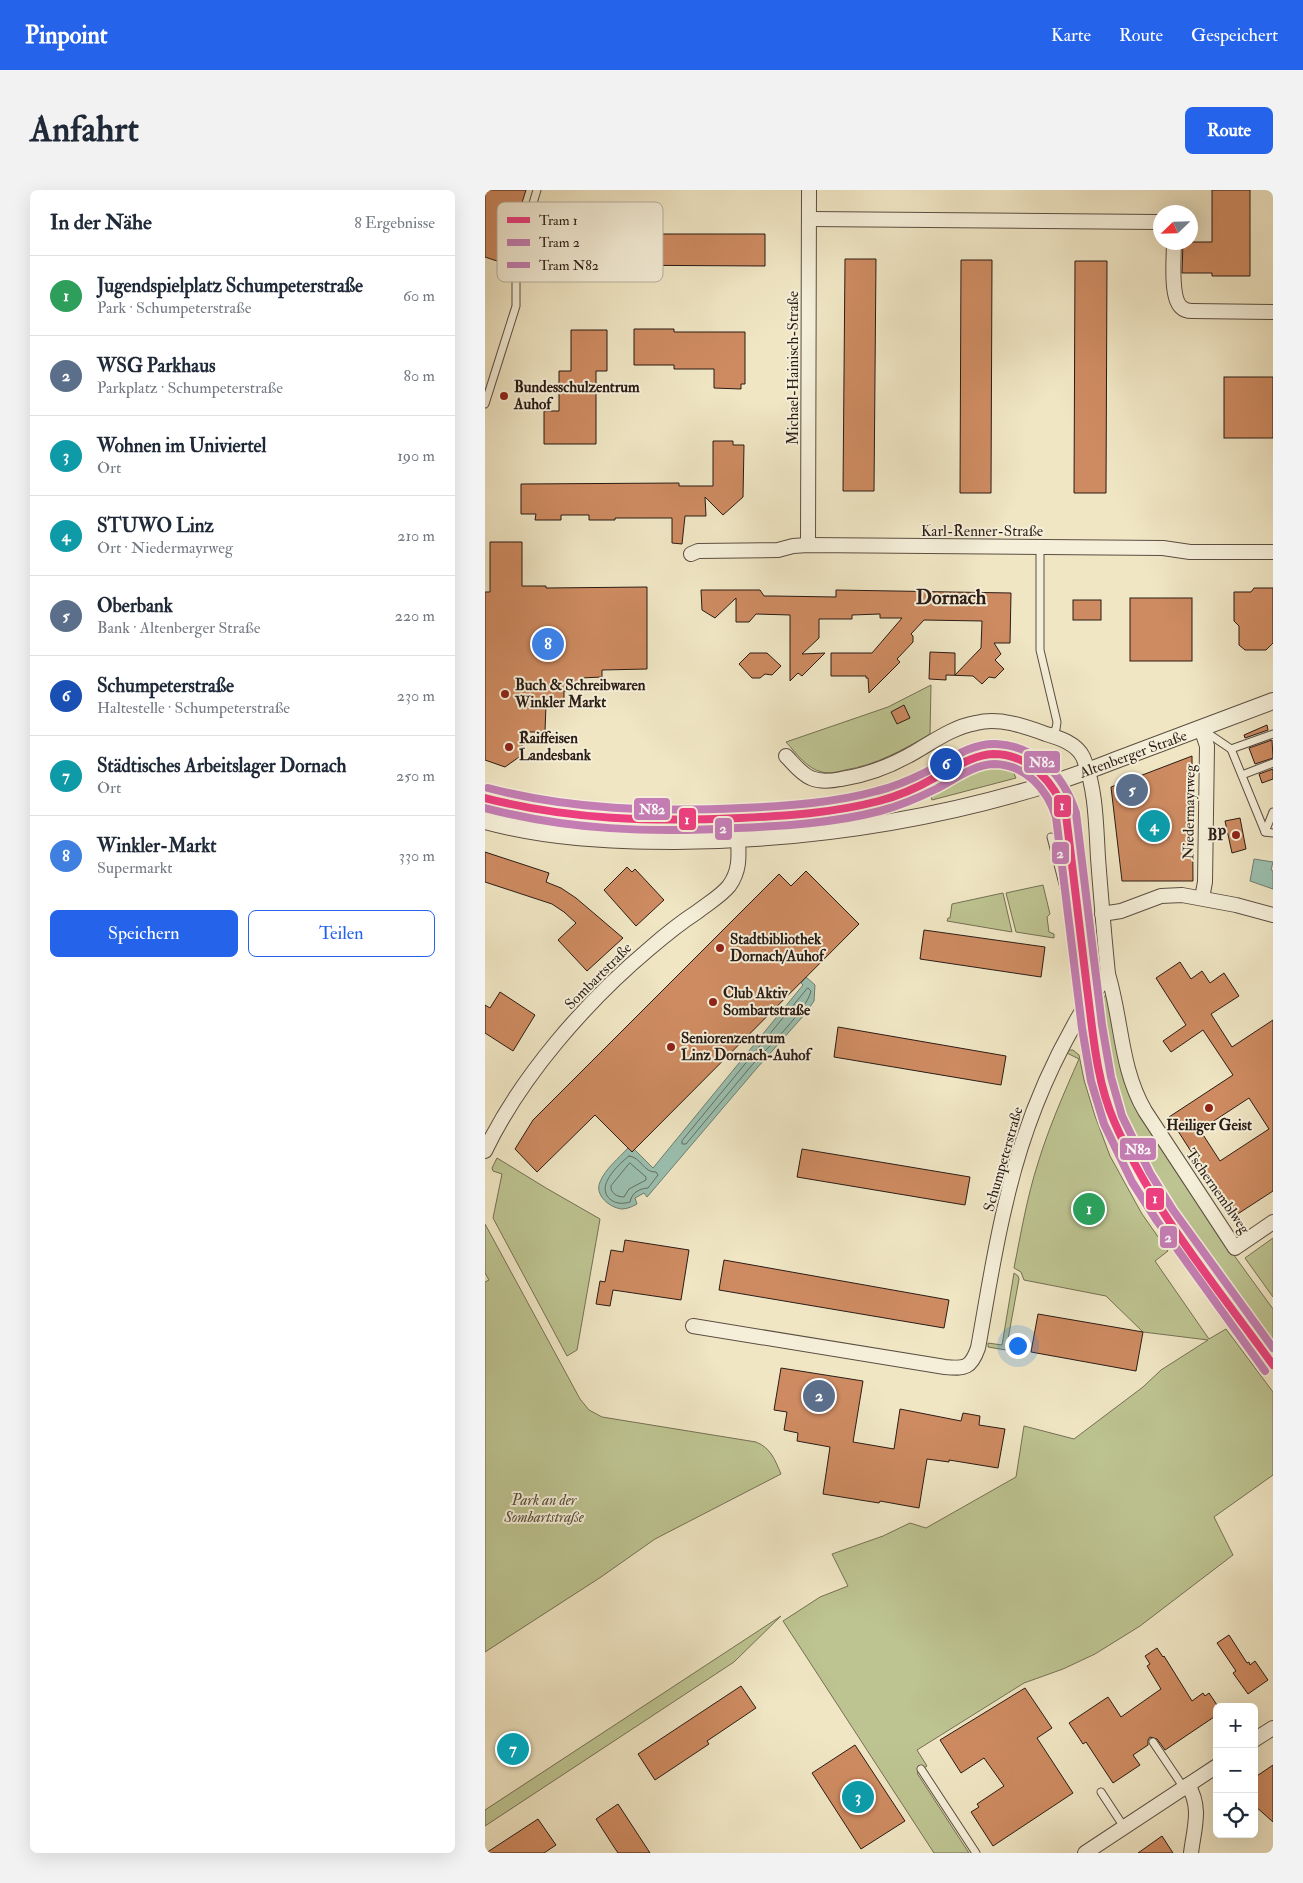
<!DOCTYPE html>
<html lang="de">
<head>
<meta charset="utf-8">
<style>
  body { margin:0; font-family:"IM FELL Double Pica",serif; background:#f2f2f3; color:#1f2937 }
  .controls { position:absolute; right:15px; bottom:15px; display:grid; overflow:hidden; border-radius:8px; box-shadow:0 5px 20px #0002 }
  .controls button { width:45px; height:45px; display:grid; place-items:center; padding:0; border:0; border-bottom:1px solid #e0e1e3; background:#fff; color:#1f2937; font:25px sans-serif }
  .compass { position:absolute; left:668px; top:15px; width:45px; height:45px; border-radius:50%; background:#fff; box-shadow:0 5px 20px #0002; rotate:247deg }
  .you { position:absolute; left:532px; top:1155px; width:18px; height:18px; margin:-12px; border:4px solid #fff; border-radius:50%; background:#1a73e8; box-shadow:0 0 0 8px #1a73e833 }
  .badge { display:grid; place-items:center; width:32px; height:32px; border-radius:50%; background:#2563eb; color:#fff; font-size:16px; font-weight:700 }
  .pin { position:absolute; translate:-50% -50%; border:2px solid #fff; box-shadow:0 1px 5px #0006 }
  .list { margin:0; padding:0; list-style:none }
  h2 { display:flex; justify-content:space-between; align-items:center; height:65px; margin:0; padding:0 20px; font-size:21px }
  h2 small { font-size:16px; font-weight:400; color:#747a83 }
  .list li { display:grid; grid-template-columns:32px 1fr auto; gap:15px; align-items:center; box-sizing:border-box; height:80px; padding:0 20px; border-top:1px solid #e0e1e3 }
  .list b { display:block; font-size:19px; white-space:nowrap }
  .list p { margin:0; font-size:16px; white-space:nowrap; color:#747a83 }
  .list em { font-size:16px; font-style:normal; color:#747a83 }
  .actions { display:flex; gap:10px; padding:15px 20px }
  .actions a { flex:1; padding:11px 0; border:1px solid #2563eb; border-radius:8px; text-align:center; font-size:18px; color:#2563eb }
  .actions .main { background:#2563eb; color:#fff }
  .icon { flex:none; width:28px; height:28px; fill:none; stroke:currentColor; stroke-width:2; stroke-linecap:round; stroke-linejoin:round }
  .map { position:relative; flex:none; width:788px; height:1663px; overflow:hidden; border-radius:8px }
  header { display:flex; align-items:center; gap:30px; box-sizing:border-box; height:70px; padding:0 25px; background:#2563eb; color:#fff }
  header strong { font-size:24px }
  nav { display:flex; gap:28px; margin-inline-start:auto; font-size:18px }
  .intro { display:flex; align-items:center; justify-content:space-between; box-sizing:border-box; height:120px; padding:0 30px }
  h1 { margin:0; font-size:35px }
  .button { padding:12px 22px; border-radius:8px; background:#2563eb; color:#fff; font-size:18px; font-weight:700 }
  main { display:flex; gap:30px; padding:0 30px }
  aside { flex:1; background:#fff; border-radius:8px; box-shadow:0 5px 20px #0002 }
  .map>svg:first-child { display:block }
  .green { fill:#bdc491; stroke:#747054 }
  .water { fill:#9bc0b0; stroke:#6e7e72 }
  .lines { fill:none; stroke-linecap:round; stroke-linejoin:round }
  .shore { stroke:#636e63; stroke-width:1 }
  .building { fill:#ce8b61; stroke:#2b1c16; fill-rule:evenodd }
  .service-casing { stroke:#5c4e42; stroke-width:9 }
  .minor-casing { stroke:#5c4e42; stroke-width:16 }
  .tertiary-casing { stroke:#5c4e42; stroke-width:18 }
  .service { stroke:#f5efd9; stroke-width:7 }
  .minor { stroke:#f5efd9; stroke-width:14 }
  .tertiary { stroke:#f5efd9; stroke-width:16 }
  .tram-1-casing { stroke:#f5efd9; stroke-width:11 }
  .tram-2-casing { stroke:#f5efd9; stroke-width:11 }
  .tram-3-casing { stroke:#f5efd9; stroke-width:11 }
  .tram-1 { stroke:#ed3f80; stroke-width:8 }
  .tram-2 { stroke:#c57eb5; stroke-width:8 }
  .tram-3 { stroke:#c57eb5; stroke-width:8 }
  .poi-dot { fill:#8f2418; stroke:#f5efd9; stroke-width:2 }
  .labels { text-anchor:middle; stroke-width:4; stroke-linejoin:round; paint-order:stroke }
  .street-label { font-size:15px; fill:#2b1c16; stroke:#f5efd9 }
  .poi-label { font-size:15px; font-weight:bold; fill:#2b1c16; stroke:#f5efd9; text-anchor:start }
  .park-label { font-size:15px; font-style:italic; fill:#574e3b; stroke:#f5efd9 }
  .district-label { font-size:20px; font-weight:bold; fill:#2b1c16; stroke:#f5efd9 }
  .key { fill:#f5efd9; stroke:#b8b09e; stroke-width:1 }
  .key-label { font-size:14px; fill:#2b1c16 }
  .line-badge { stroke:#f5efd9; stroke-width:2 }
  .badge-label { font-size:14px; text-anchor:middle; font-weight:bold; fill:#fff }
</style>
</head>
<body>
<header>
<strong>Pinpoint</strong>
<nav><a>Karte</a><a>Route</a><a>Gespeichert</a></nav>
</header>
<div class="intro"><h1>Anfahrt</h1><a class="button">Route</a></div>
<main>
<aside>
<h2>In der Nähe<small>8 Ergebnisse</small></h2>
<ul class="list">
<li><span class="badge" style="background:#2e9e5b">1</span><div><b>Jugendspielplatz Schumpeterstraße</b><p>Park · Schumpeterstraße</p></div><em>60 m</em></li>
<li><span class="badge" style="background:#5c6f8a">2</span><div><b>WSG Parkhaus</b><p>Parkplatz · Schumpeterstraße</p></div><em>80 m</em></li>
<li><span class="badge" style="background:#0f9aa8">3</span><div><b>Wohnen im Univiertel</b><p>Ort</p></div><em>190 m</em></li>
<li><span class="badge" style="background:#0f9aa8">4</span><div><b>STUWO Linz</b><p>Ort · Niedermayrweg</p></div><em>210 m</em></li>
<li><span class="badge" style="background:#5c6f8a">5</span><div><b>Oberbank</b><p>Bank · Altenberger Straße</p></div><em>220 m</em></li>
<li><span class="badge" style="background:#1a4fb4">6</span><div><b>Schumpeterstraße</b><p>Haltestelle · Schumpeterstraße</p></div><em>230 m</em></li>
<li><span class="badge" style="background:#0f9aa8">7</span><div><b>Städtisches Arbeitslager Dornach</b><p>Ort</p></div><em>250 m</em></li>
<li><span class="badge" style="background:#3f7fe0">8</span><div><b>Winkler-Markt</b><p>Supermarkt</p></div><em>330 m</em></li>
</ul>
<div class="actions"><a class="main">Speichern</a><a>Teilen</a></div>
</aside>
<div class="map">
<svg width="788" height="1663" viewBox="0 0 788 1663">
  <rect width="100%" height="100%" fill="#f0e6c4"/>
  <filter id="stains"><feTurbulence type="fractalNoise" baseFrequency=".004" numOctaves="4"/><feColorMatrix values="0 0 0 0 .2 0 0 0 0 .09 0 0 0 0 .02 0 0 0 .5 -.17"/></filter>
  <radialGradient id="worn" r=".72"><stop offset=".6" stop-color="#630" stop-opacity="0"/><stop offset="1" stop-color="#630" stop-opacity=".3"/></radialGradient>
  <!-- green -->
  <g class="green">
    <path d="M446,495L445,544C418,560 391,575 360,580C353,582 344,584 337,582C322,579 311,563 301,552L403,517Z"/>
    <path d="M510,576L523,577L527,579L531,588L447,610L444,601C465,590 486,578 510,576Z"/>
    <polygon points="558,695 565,724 562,727 564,742 569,744 569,748 531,742 521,703"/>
    <polygon points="518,703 527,742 462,731 463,728 465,728 467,714"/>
    <polygon points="622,805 651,916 751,1068 788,1119 788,1153 704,1039 676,999 661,973 647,944 633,908 622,863 614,809"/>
    <path d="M584,860H588L594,865L599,890L610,926L625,966L657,1024L683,1061L670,1071L724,1149L741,1139L788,1202V1285L729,1327L748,1365L655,1436L610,1464L578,1479L539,1493L432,1560L442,1576L432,1583L484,1663H449L298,1431L335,1407L363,1396L347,1364L398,1346L425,1333L441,1338L531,1287L539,1236L589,1249L658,1197L676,1180L723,1150L658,1142L621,1106L539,1090L536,1082L529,1078C536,1043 542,1007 553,973C564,937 579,903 594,869L582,863Z"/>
    <polygon points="12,968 61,998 115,1029 92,1160 82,1166 8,1028 17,984 8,981 7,978"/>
    <path d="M0,1034L95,1209L104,1220L117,1227L271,1252C286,1258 290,1270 296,1284L170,1349L116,1387L0,1462V1092L4,1090L0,1083Z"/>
    <polygon points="788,1048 788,1107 760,1068"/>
    <polygon points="529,1083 533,1086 534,1089 521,1160 503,1157 503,1153 517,1155"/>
    <polygon points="296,1426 249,1472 0,1636 0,1620"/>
  </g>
  <!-- water -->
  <g class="water">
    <polygon points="769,669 788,672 786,680 788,681 788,699 765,691"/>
    <path d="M321,787L330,795L329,811L320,824L272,878L162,1007L159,1003L150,1008L152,1014C148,1016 143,1019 137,1019C125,1018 109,1005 115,992C120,979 134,968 143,958L147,962L149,959L168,978L318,795L316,793Z"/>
  </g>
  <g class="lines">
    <!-- shore -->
    <g class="shore">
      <path d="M323,798L326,801C322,820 282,858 267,875C245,901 223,928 201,954H197V951Z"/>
      <path d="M144,966C156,967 159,983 171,982L173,985L163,998C153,999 147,1003 145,1012C138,1014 132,1014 126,1010C109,997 133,975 144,966Z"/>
      <path d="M145,973L161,987V990L144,999L139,1007C132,1007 125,1003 126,996Z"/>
    </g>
  </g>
  <!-- building -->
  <g class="building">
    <polygon points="0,0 41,0 18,73 0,67"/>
    <polygon points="727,0 765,0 765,86 727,86 727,83 697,83 698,52 727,52"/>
    <polygon points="111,44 280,44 280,76 111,75"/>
    <polygon points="360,69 391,69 389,301 358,301"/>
    <polygon points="476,70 507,70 506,303 475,303"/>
    <polygon points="590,71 622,71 621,303 589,303"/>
    <polygon points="149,139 189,139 189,142 260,142 260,194 256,194 256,199 229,198 229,179 189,179 189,175 149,175"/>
    <polygon points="86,140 122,140 122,181 111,181 111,254 59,254 59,221 74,221 74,181 86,181"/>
    <rect x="739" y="187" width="49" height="61"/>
    <polygon points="228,251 248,251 248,255 259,255 258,307 238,325 220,307 221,326 200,326 197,354 187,353 187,328 130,328 130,330 104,330 104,325 76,325 76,330 50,330 51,324 36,324 36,294 194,293 194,296 228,296"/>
    <polygon points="5,352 37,352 37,396 61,396 61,398 162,397 162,479 117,480 117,487 96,488 96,500 79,501 79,514 61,514 60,542 37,542 37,565 20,577 0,570 0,402 5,402"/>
    <polygon points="769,398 788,398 788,453 781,460 760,460 754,455 754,436 749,431 749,402 766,402"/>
    <polygon points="216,400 275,400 279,406 289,406 351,407 351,400 526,403 525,453 509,453 516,464 510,470 519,479 510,488 504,487 497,494 488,486 461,485 461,490 444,489 445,462 470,463 470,485 496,458 497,431 439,430 426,444 428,446 428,452 412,469 415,472 384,503 383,488 381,488 381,486 346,486 346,463 387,463 417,428 395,428 395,424 367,425 367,429 334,429 334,448 317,464 340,463 317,486 313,483 305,491 305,425 271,424 264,432 251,432 251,408 230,428 217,420"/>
    <rect x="645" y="408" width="62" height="63"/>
    <rect x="588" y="410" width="28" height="20"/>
    <polygon points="265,463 282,463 296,476 287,485 280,484 275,488 267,488 254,474"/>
    <polygon points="419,515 425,528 412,534 406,522"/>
    <polygon points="782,535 783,540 760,548 759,545"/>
    <polygon points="787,550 788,568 770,574 764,558"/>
    <polygon points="707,566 708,691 637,691 626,597"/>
    <polygon points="788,579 788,589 777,593 774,584"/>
    <polygon points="755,628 761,659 747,663 740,631"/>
    <polygon points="0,662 64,683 61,692 76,698 91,708 138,748 102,781 73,750 91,733 79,722 67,714 0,692"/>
    <polygon points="142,677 147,682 150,679 179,710 151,736 119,700"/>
    <polygon points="321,681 374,734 147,962 110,925 52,982 30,959 48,930 294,684 306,696"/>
    <polygon points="439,740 560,757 556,787 435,769"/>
    <path d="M695,772L706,789L717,781L725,793L739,783L754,806L726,824L747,857L788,830V1001L748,1027L684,927L748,885L718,840L686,862L678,851L701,835L671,788ZM764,908L784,939L735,971L715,940Z"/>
    <polygon points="15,802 50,825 28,861 0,843 0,815 5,818"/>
    <polygon points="353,837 521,866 516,895 349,867"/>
    <polygon points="317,959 485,987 480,1015 312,987"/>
    <polygon points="140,1050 204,1060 196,1110 128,1100 125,1116 111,1114 115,1091 120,1092 126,1060 138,1062"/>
    <polygon points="239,1070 464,1110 459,1138 234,1100"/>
    <polygon points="553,1124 658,1142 651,1181 546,1162"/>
    <polygon points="296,1178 378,1191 368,1252 409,1259 415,1219 476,1231 478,1223 495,1226 494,1235 520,1239 513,1278 464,1270 464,1272 442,1269 434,1318 395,1311 394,1313 338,1304 345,1257 312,1251 313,1243 299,1240 302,1222 289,1220"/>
    <polygon points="744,1445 762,1473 764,1472 765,1475 770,1471 783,1490 763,1504 748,1483 751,1481 732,1453"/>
    <polygon points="672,1458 678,1467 679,1466 707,1511 718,1503 720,1506 724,1503 732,1515 732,1525 680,1560 672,1549 665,1547 663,1550 663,1555 648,1565 655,1575 628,1593 601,1552 598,1554 584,1533 623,1507 636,1527 676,1499 662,1476 665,1474 660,1466"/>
    <polygon points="256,1496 271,1518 222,1551 224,1554 170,1590 153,1564"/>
    <polygon points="540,1498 567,1538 552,1548 588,1603 508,1656 486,1622 494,1617 492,1614 519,1596 499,1568 476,1583 455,1550"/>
    <polygon points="370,1555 420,1631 376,1659 327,1583"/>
    <polygon points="788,1575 788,1632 769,1615 769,1588"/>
    <polygon points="133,1614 165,1663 133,1663 129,1657 111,1629"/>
    <polygon points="53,1629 71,1655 59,1663 1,1663"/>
    <polygon points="677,1646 688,1663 653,1663"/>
  </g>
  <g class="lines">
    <defs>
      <g id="service">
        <polyline points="0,214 31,116 31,69 52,0"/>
        <polyline points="555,357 555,460 572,532 571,539 565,544"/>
        <polyline points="718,540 746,559 788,544"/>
        <polyline points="746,559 780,642 788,643"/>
        <polyline points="757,585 788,573"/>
        <polyline points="780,642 788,622"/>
        <polyline points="566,647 581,706 597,818"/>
        <polyline points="668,1552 699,1598"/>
        <polyline points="436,1579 491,1663"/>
        <polyline points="616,1602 639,1637"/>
      </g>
      <g id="minor">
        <polyline points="324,29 672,32 676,33"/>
        <path d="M689,52C689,67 685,107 696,117C699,120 703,121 707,121L788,122"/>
        <polyline points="323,355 324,0"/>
        <polyline points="206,364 213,361 293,360 308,356 323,355 678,358 705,362 788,362"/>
        <polyline points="716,538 722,556 720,692 717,708"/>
        <path d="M301,566C308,573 316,584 326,588C335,592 346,591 356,589C383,585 406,576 430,562C449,551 468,537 491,533C514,527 539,536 561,544C574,548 591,553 598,567C611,598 611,634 613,668C616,707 619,745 623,784C637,830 635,878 660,921L750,1058L788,1032"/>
        <polyline points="617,724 636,721 676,706 697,705 751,715 788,725"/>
        <path d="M0,961C36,886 101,812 164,759C179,746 195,733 212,722C222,714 236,706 244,696C255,681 254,666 253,649"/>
        <path d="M208,1136L460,1177C480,1179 486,1178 493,1158C502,1109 509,1060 521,1012C535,950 558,890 589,835C598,817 611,801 623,784"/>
        <polyline points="769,1550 788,1538"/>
        <path d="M703,1595C717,1618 709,1638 706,1663"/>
        <polyline points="600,1663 732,1576"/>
      </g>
      <path id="tertiary" d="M0,631C62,648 126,651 190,651C316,650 446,631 567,593C594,585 620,574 647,564C694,546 741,529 788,511"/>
    </defs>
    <!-- service casing -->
    <use href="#service" class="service-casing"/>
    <!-- minor casing -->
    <use href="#minor" class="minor-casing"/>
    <!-- tertiary casing -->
    <use href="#tertiary" class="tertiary-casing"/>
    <!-- service -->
    <use href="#service" class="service"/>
    <!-- minor -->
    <use href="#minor" class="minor"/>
    <!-- tertiary -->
    <use href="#tertiary" class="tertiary"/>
    <defs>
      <path id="tram-1" d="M0,608C84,630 168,632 255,628C301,626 348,623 394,611C413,606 432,598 449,588C468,579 487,565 508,564C545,564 570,593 581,625C588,683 595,740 602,798C608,842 611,890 629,931C667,1020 732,1097 788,1175"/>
      <path id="tram-2" d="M0,618C83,640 166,643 252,638C300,636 348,633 395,621C414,616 433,608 451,599C469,590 489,574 510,574C541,575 562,599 571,627L597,838L606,891L619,934L647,992L672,1031L780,1181"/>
      <path id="tram-3" d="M3,598C87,620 171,622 257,618C302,616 348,613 392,601C409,597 425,590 441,582C463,571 485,553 511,554C552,556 579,586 591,623L617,835L626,887L637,926L665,983L688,1020L788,1158"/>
    </defs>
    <!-- tram-1 casing -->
    <use href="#tram-1" class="tram-1-casing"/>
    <!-- tram-2 casing -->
    <use href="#tram-2" class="tram-2-casing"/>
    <!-- tram-3 casing -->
    <use href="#tram-3" class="tram-3-casing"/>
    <!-- tram-1 -->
    <use href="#tram-1" class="tram-1"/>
    <!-- tram-2 -->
    <use href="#tram-2" class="tram-2"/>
    <!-- tram-3 -->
    <use href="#tram-3" class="tram-3"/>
  </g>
  <!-- markers -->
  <g class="poi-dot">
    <circle cx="19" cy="206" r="5"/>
    <circle cx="20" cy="504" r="5"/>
    <circle cx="24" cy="557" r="5"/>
    <circle cx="751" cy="645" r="5"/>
    <circle cx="235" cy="758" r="5"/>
    <circle cx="228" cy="812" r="5"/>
    <circle cx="186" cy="857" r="5"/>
    <circle cx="724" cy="918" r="5"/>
  </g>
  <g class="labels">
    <!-- street labels -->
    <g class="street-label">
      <text transform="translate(308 178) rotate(-90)" y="5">Michael-Hainisch-Straße</text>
      <text x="497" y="346">Karl-Renner-Straße</text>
      <text transform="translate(648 564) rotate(-20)" y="5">Altenberger Straße</text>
      <text transform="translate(704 622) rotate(-89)" y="5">Niedermayrweg</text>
      <text transform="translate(113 786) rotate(-45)" y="5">Sombartstraße</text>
      <text transform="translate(518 969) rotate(-74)" y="5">Schumpeterstraße</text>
      <text transform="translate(733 1001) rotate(55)" y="5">Tschernemblweg</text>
    </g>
    <!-- poi labels -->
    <g class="poi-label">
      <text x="29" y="202">Bundesschulzentrum<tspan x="29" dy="17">Auhof</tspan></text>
      <text x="30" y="500">Buch &amp; Schreibwaren<tspan x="30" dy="17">Winkler Markt</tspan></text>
      <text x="34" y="553">Raiffeisen<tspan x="34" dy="17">Landesbank</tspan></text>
      <text x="741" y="650" text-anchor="end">BP</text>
      <text x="245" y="754">Stadtbibliothek<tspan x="245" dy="17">Dornach/Auhof</tspan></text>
      <text x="238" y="808">Club Aktiv<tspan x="238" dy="17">Sombartstraße</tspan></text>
      <text x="196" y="853">Seniorenzentrum<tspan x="196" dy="17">Linz Dornach-Auhof</tspan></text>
      <text x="724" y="940" text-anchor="middle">Heiliger Geist</text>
    </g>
    <!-- park labels -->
    <g class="park-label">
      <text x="59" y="1315">Park an der<tspan x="59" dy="17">Sombartstraße</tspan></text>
    </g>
    <!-- district labels -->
    <g class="district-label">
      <text x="466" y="414">Dornach</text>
    </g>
  </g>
  <!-- legend -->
  <rect x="12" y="12" width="166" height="80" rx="8" class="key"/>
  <rect x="22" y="27" width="23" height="6" fill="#ed3f80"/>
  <rect x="22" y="49" width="23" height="7" fill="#c57eb5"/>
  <rect x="22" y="72" width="23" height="6" fill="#c57eb5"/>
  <g class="key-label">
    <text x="54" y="35">Tram 1</text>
    <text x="54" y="57">Tram 2</text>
    <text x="54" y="80">Tram N82</text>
  </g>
  <g class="line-badge">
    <rect x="538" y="560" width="38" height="24" rx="5" fill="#c57eb5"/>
    <rect x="568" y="604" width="19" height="24" rx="5" fill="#ed3f80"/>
    <rect x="148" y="607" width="38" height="24" rx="5" fill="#c57eb5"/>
    <rect x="193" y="617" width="19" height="24" rx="5" fill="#ed3f80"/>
    <rect x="229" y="627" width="19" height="24" rx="5" fill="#c57eb5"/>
    <rect x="566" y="651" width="19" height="24" rx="5" fill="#c57eb5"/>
    <rect x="634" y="947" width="38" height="24" rx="5" fill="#c57eb5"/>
    <rect x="660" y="997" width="20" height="24" rx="5" fill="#ed3f80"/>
    <rect x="674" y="1035" width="19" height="24" rx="5" fill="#c57eb5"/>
  </g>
  <g class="badge-label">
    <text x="557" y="577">N82</text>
    <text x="577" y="620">1</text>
    <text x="167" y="624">N82</text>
    <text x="202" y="634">1</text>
    <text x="238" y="643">2</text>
    <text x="575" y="668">2</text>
    <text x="653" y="964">N82</text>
    <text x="670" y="1013">1</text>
    <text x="683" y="1052">2</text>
  </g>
  <rect width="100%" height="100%" filter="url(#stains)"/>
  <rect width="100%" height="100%" fill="url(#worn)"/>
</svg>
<div class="controls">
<button>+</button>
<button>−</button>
<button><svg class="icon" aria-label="locate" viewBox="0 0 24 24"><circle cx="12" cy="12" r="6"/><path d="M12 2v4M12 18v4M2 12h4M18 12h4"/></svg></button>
</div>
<svg class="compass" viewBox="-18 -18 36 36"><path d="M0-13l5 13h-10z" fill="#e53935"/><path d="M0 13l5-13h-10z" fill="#747a83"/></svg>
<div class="you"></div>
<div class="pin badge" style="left:604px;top:1019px;background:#2e9e5b">1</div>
<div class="pin badge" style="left:334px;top:1206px;background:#5c6f8a">2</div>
<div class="pin badge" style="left:373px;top:1607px;background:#0f9aa8">3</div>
<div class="pin badge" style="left:669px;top:636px;background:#0f9aa8">4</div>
<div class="pin badge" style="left:647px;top:600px;background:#5c6f8a">5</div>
<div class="pin badge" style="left:461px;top:574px;background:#1a4fb4">6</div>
<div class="pin badge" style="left:28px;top:1559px;background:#0f9aa8">7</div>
<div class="pin badge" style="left:63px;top:454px;background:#3f7fe0">8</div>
</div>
</main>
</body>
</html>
